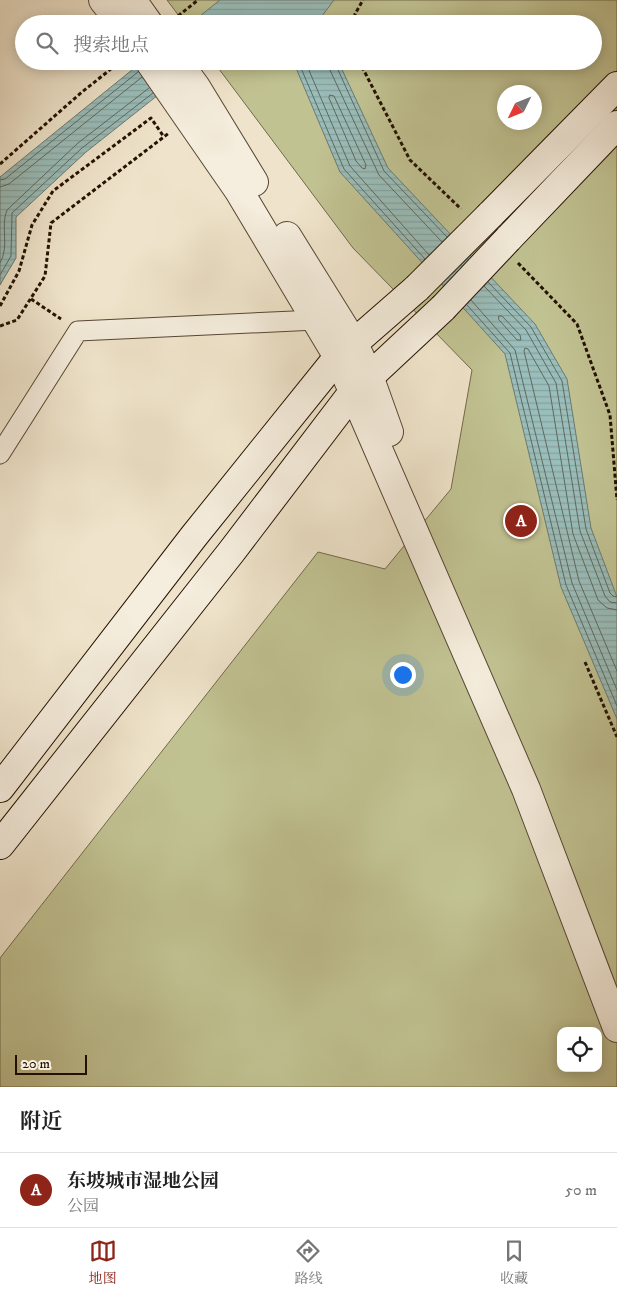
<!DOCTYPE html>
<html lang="zh">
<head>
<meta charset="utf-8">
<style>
  body { margin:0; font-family:"IM FELL DW Pica","Noto Serif SC",serif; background:#f2f2f2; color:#222 }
  .controls { position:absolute; right:15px; bottom:15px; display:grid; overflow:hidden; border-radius:10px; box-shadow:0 2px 12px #0003 }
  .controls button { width:45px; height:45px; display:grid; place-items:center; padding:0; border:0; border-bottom:1px solid #e0e0e0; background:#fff; color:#222; font:25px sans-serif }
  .compass { position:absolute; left:497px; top:85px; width:45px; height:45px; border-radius:50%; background:#fff; box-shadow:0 2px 12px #0003; rotate:227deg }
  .scale { position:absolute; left:15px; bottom:12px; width:72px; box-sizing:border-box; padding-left:5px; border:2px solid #241101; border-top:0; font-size:14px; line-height:18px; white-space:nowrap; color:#241101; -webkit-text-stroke:4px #f5eddd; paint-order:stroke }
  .you { position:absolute; left:402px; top:674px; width:18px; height:18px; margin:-12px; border:4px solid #fff; border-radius:50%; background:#1a73e8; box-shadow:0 0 0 8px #1a73e833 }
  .badge { display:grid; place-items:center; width:32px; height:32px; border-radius:50%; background:#8f2418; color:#fff; font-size:16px; font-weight:700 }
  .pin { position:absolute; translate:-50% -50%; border:2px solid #fff; box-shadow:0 1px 5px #0006 }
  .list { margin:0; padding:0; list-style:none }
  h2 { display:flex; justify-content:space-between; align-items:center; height:65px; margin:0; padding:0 20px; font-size:21px }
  h2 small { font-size:16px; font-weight:400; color:#767676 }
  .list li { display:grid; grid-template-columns:32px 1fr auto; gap:15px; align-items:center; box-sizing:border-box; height:75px; padding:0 20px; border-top:1px solid #e0e0e0 }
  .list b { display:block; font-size:19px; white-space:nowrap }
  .list p { margin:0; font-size:16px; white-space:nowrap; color:#767676 }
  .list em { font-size:16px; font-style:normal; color:#767676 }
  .icon { flex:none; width:28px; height:28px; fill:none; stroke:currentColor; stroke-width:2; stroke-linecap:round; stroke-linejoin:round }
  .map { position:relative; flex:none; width:617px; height:1087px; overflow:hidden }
  .search { position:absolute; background:#fff; box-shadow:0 2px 12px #0003; left:15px; right:15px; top:15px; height:55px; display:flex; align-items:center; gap:12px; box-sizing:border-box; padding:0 18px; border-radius:28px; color:#767676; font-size:19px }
  .sheet { height:140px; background:#fff }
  nav { display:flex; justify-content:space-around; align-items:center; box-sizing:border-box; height:70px; border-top:1px solid #e0e0e0; background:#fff; font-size:14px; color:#767676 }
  nav a { display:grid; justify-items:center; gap:2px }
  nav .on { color:#8f2418 }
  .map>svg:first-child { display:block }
  .green { fill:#c1c292; stroke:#726a4a; fill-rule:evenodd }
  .water { fill:url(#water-rules); stroke:#6b7971 }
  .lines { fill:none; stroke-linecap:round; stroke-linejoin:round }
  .shore { stroke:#5f685e; stroke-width:1 }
  .pedestrian-casing { stroke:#574634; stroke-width:21 }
  .tertiary-casing { stroke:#574634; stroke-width:30 }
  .secondary-casing { stroke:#241101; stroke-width:30 }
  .path { stroke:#241101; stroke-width:3; stroke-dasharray:4 2.5; stroke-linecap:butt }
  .pedestrian { stroke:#f5eddd; stroke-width:19 }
  .tertiary { stroke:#f5eddd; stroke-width:28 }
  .secondary { stroke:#f5eddd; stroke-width:28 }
  .secondary-bridge-casing { stroke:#241101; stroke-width:30; stroke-linecap:butt }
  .secondary-bridge { stroke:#f5eddd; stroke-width:28 }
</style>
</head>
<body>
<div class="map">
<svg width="617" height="1087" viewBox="0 0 617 1087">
  <defs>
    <pattern id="water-rules" width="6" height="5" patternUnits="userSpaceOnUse" patternTransform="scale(1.25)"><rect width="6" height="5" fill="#9abebb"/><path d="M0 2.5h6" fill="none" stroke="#85a29f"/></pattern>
  </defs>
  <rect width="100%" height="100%" fill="#efe4cb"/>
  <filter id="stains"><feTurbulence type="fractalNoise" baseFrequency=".004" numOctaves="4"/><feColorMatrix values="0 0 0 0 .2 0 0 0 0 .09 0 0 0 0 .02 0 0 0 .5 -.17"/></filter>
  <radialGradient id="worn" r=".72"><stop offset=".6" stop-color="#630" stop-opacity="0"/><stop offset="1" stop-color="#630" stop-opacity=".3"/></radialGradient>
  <!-- green -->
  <path class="green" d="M167,0H617V1087H0V958L318,552L385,569L451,489L472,370L353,248L213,61H593V24H185ZM504,92H534V122H504ZM561,1031H598V1068H561Z"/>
  <!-- water -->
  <g class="water">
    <polygon points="220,0 334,0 319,20 320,24 190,24"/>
    <polygon points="143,61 201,61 86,152 16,217 16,258 0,285 0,177"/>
    <polygon points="293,61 338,61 388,168 535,324 567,379 591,528 617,597 617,719 561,587 505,354 340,172"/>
  </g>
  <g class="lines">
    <!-- shore -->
    <g class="shore">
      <polyline points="298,61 344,169 425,259"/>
      <polyline points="305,61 350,166 429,255"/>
      <polyline points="327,61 329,68 379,175 442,242"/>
      <polyline points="334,61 384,171 447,237"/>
      <polygon points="330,95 334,96 366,165 365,169 362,168 356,161 329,98"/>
      <polyline points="0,180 5,179 138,72"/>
      <polyline points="0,187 9,184 142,77"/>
      <path d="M0,263C10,246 0,226 7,210L78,143L149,88"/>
      <polyline points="0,275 11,256 12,213 82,148 153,93"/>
      <polyline points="488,282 531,327 562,381 586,529 610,593 613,596 617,597"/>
      <polyline points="484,286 526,330 556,383 580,531 605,596 610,602 617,603"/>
      <polyline points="471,300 515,350 572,583 617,690"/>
      <polyline points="467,305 510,353 566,585 617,706"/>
      <polygon points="499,316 502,316 520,335 521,340 517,340 499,320"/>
      <polyline points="617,610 607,608 598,600 573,534 549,386 528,349 525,348 524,351 579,581 617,671"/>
    </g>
    <defs>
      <polyline id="pedestrian" points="0,454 78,331 316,320"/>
      <g id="tertiary">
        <polyline points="103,0 122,24"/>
        <polyline points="132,0 149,24"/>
        <polyline points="149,61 239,191 338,357 526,789 617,1028"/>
        <polyline points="177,61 196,87 254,182"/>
        <polyline points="287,236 353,342 369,376 389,432"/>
      </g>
      <g id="secondary">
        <polyline points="490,215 617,86"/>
        <polyline points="508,239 617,125"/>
        <polyline points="0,788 194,536 338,357 417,288"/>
        <polyline points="0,845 232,551 353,392 443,308"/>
      </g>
    </defs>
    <!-- pedestrian casing -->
    <use href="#pedestrian" class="pedestrian-casing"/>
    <!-- tertiary casing -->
    <use href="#tertiary" class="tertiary-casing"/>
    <!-- secondary casing -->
    <use href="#secondary" class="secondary-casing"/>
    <!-- path -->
    <g class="path">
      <polyline points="173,20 198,0"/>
      <polyline points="356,24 355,14 363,0"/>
      <polyline points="359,61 410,160 461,209"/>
      <polyline points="0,164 82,92 121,61"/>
      <polyline points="518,263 577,324 610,415 617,500"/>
      <polyline points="31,299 61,319"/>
      <polyline points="0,306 19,271 32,225 53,191 151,118 164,137"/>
      <polyline points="0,326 17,320 45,276 51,223 169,133"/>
      <polyline points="585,662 617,737"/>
    </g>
    <!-- pedestrian -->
    <use href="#pedestrian" class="pedestrian"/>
    <!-- tertiary -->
    <use href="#tertiary" class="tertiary"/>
    <!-- secondary -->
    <use href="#secondary" class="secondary"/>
    <defs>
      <g id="secondary-bridge">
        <polyline points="417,288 490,215"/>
        <polyline points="443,308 508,239"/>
      </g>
    </defs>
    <!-- secondary-bridge casing -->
    <use href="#secondary-bridge" class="secondary-bridge-casing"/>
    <!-- secondary-bridge -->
    <use href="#secondary-bridge" class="secondary-bridge"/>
  </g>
  <rect width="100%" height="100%" filter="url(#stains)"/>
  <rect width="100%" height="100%" fill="url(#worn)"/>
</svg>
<div class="controls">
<button><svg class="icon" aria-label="locate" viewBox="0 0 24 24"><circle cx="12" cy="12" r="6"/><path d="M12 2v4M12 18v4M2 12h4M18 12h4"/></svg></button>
</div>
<svg class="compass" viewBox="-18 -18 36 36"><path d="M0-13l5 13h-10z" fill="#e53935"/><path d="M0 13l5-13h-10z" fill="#767676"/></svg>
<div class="scale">20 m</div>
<div class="you"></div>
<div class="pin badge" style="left:521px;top:521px">A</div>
<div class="search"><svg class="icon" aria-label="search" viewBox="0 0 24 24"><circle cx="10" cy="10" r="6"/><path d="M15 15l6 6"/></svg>搜索地点</div>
</div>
<section class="sheet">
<h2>附近<small></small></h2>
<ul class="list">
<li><span class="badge">A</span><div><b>东坡城市湿地公园</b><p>公园</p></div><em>50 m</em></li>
</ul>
</section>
<nav>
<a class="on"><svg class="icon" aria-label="map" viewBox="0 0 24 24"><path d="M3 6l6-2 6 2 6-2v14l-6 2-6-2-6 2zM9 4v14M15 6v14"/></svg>地图</a>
<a><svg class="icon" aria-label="directions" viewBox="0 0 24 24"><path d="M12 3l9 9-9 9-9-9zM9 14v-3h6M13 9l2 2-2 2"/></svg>路线</a>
<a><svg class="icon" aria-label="saved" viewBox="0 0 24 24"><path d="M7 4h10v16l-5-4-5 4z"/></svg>收藏</a>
</nav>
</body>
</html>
